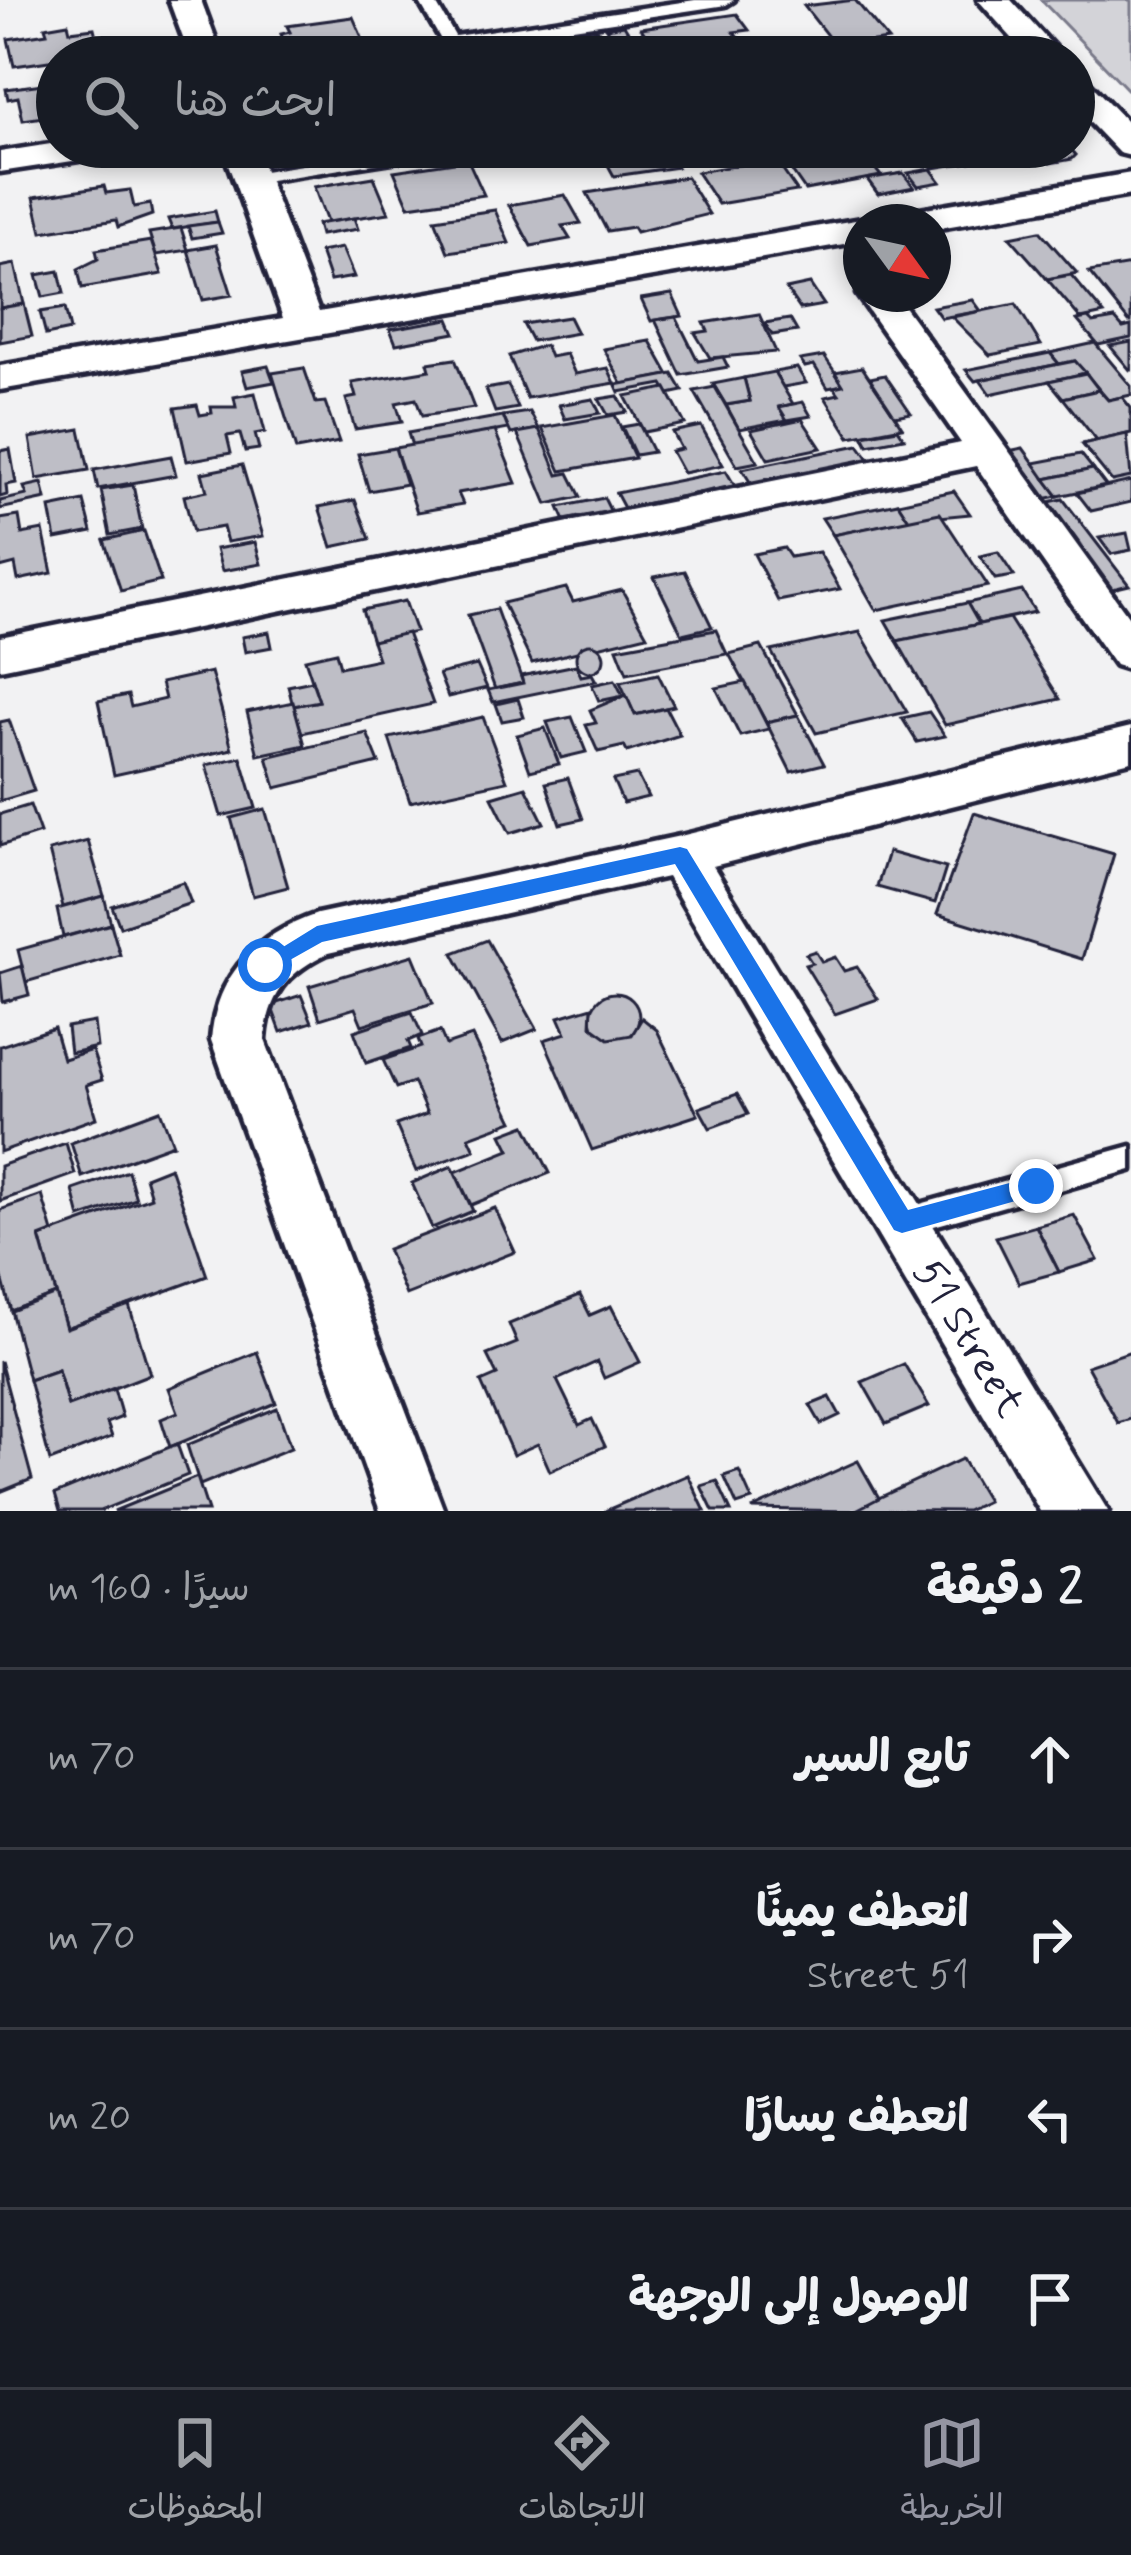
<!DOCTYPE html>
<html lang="ar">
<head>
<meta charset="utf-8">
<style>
  body { margin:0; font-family:Mynerve,"Playpen Sans Arabic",sans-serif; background:#20242c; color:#f1f3f6; direction:rtl }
  .compass { position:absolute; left:843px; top:204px; width:108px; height:108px; border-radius:50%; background:#171b24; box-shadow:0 6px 18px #0003; rotate:123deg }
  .stop { position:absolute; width:36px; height:36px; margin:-27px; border:9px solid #1a73e8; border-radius:50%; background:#fff }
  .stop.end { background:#1a73e8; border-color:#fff; box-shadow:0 3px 12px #0008 }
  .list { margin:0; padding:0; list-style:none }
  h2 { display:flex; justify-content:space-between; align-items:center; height:156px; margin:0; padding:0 48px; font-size:51px }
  h2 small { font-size:39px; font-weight:400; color:#9ea1a6 }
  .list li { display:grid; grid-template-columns:78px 1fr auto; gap:36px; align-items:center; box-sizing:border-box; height:180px; padding:0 48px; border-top:3px solid #363941 }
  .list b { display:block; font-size:45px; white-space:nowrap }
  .list p { margin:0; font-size:39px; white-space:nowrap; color:#9ea1a6 }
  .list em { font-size:39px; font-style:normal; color:#9ea1a6 }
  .icon { flex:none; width:66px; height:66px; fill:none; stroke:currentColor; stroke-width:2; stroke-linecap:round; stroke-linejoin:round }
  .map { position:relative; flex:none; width:1131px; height:1511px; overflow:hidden; direction:ltr }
  .search { position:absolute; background:#171b24; box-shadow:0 6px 18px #0003; left:36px; right:36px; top:36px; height:132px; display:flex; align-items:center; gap:30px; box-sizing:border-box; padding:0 42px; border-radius:66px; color:#9ea1a6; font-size:45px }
  .sheet { height:876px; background:#171b24 }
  nav { display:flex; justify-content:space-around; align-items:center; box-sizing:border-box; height:168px; border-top:3px solid #363941; background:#171b24; font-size:33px; color:#9ea1a6 }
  nav a { display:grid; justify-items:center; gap:6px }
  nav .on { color:#9495a2 }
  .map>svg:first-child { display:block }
  .green { fill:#d3d3d8; stroke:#7a7a8a; stroke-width:3 }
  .building { fill:#bebec6; stroke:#22223b; stroke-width:3 }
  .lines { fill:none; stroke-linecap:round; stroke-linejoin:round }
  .lane-casing { stroke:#22223b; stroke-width:9 }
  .street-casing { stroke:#22223b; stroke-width:9 }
  .lane { fill:#fff; fill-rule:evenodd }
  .street { fill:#fff; fill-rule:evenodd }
  .route { fill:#1a73e8 }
  .labels { text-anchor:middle; stroke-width:9; stroke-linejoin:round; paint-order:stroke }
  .street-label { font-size:42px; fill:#22223b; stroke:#fff }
</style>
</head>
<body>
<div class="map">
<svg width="1131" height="1511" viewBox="0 0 1131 1511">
  <rect width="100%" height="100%" fill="#f2f2f3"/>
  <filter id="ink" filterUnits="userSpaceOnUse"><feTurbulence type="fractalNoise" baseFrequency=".00833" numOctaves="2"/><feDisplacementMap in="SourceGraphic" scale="24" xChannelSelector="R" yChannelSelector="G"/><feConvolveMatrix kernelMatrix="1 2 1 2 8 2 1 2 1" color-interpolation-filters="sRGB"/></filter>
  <g filter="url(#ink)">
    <!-- green -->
    <polygon class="green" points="1041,0 1131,0 1131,93"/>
    <!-- building -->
    <g class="building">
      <polygon points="855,0 888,40 836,47 804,6"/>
      <polygon points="737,14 749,30 734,32 741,41 657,53 641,28"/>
      <polygon points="353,17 364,42 298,52 295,44 286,46 281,34 290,32 287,26"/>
      <polygon points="68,23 70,31 94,28 98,44 110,42 112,52 14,66 8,39 47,33 45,27"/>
      <polygon points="624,25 644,57 624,57 606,28"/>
      <polygon points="598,30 614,57 538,57 548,56 538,39"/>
      <polygon points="57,82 57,115 23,120 18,97 8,99 6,89"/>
      <polygon points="598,147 665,147 677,167 614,176"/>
      <polygon points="858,147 881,176 805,190 782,157"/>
      <polygon points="917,147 1039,147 1041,150 933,168"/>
      <polygon points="1069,147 1076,155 1072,159 1050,163 1041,152"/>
      <polygon points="775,159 797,191 718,204 697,172"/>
      <polygon points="468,160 484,195 409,206 394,171"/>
      <polygon points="931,169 941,182 918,186 908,173"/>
      <polygon points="903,173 914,187 878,194 867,179"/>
      <polygon points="374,177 389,213 327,222 314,187"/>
      <polygon points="686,177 709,214 636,232 633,227 607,231 587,193"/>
      <polygon points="104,186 106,193 130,190 134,207 150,204 152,215 118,227 116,220 42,232 34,197"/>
      <polygon points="565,195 581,223 562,226 570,239 531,246 509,205"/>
      <polygon points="495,210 509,243 448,252 435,219"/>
      <polygon points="215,211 218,222 172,229 168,219"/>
      <polygon points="354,218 358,229 320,235 317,224"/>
      <polygon points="218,222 222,233 192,238 188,226"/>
      <polygon points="181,228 188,250 156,255 149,233"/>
      <polygon points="1040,231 1077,273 1047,279 1010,237"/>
      <polygon points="151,241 162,274 82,288 78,269 98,259 96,250"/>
      <polygon points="216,245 232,295 203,300 188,250"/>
      <polygon points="342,248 354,277 330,281 320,252"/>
      <polygon points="15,264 24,304 0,308 0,267"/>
      <polygon points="1131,265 1131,322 1129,322 1089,272"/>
      <polygon points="59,271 64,293 43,297 37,275"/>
      <polygon points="1071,275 1104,314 1081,319 1047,279"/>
      <polygon points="810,284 824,305 800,309 786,289"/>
      <polygon points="672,294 682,316 651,321 641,299"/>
      <polygon points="973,300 981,311 941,318 933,307"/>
      <polygon points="24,304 32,336 0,342 0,308"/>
      <polygon points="1016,304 1041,345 990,355 952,317"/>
      <polygon points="65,308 70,330 46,335 40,312"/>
      <polygon points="759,314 776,352 710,358 695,333 708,331 704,323"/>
      <polygon points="569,317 577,333 532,341 523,324"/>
      <polygon points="676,317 698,361 723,357 728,367 681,375 655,320"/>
      <polygon points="1088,318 1093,323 1115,319 1123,328 1131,326 1131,338 1098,345 1077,320"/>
      <polygon points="449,319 455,333 396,344 390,329"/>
      <polygon points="790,319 797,331 772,335 765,323"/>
      <polygon points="650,341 669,375 622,384 604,349"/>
      <polygon points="1131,342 1131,370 1130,370 1110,346"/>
      <polygon points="1095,343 1131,386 1131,395 1108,400 1075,361 1059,364 1050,353"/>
      <polygon points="545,345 550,357 566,354 575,374 608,368 615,383 527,398 509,356"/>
      <polygon points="1050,353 1059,364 975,381 966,370"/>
      <polygon points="824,356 835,372 843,385 828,388 814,365 805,367 800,360"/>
      <polygon points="455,359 474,408 422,416 416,399 396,403 402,422 355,429 346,399 356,397 352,383 430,370 428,363"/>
      <polygon points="1075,361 1086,373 990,394 980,380"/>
      <polygon points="268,366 274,382 247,387 242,371"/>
      <polygon points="862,367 895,416 902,427 850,437 825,397 839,394 834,387 843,385 835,372"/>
      <polygon points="304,368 316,403 325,402 339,442 296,450 272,373"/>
      <polygon points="797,368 806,383 783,387 774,372"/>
      <polygon points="774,372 793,404 779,407 787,420 739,429 726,405 750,401 744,378"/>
      <polygon points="1086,373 1099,390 1063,398 1049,381"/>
      <polygon points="673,374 683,391 669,394 663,384 619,392 616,385"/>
      <polygon points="885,375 911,413 895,416 870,378"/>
      <polygon points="744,378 750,401 726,405 713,384"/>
      <polygon points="508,385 518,408 495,412 486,389"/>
      <polygon points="715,387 739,429 758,462 737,466 694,391"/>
      <polygon points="666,388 685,424 644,432 625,396"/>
      <polygon points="1099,390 1108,400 1122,397 1131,408 1131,433 1097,441 1063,398"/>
      <polygon points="255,393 265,432 255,434 259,449 245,451 240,434 227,436 231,453 187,461 175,408 197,405 200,415 212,413 211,407 236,407 234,397"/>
      <polygon points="618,396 627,412 608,415 599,399"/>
      <polygon points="593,399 600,413 565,419 559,405"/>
      <polygon points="803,402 811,416 787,420 779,407"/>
      <polygon points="530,412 539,429 511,434 503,416"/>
      <polygon points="615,415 635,458 561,471 542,428"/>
      <polygon points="503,416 508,429 412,446 408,433"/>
      <polygon points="802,419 821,448 768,459 751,430"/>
      <polygon points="639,424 653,452 635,455 622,427"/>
      <polygon points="701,426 723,465 683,473 671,451 681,449 672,432"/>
      <polygon points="80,429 89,470 37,479 30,438"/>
      <polygon points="539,429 558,475 569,473 581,497 547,504 517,433"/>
      <polygon points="898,429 904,438 868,445 863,435"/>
      <polygon points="495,431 516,483 458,493 463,504 417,512 395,448"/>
      <polygon points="1127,434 1131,477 1112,481 1082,444"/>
      <polygon points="859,445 869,459 752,485 742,469"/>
      <polygon points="395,448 406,484 369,491 358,454"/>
      <polygon points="1023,448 1058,496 1033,501 999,453"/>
      <polygon points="10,449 16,483 6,485 7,495 0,497 0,451"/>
      <polygon points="1081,454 1093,469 1045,479 1034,463"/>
      <polygon points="171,456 176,475 98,489 94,470"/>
      <polygon points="242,465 263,536 227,542 223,527 193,532 184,496 207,491 202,473"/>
      <polygon points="1093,469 1106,486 1058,496 1045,479"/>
      <polygon points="726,471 735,486 624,508 616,493"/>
      <polygon points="1131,481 1131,502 1091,511 1077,493"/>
      <polygon points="42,483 46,499 0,509 0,501 27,495 24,487"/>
      <polygon points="133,485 142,529 110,535 101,490"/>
      <polygon points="954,491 970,514 909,520 898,503"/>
      <polygon points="604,498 611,512 565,521 559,507"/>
      <polygon points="1063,499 1129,585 1100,592 1035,505"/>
      <polygon points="355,500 370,539 332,547 319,507"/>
      <polygon points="84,501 92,532 56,539 50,508"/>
      <polygon points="898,503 909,520 833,535 822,518"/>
      <polygon points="940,513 988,586 876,610 833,535"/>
      <polygon points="19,516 22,534 43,530 52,573 18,580 15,564 0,568 0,519"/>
      <polygon points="144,531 161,581 121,591 104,540"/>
      <polygon points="1127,533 1131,550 1111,554 1099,538"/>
      <polygon points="255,542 261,564 222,571 216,549"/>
      <polygon points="784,548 790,557 819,552 840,589 778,601 754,554"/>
      <polygon points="998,552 1014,576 995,579 980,556"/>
      <polygon points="685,571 712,627 682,634 654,577"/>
      <polygon points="566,588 573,602 622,590 647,635 532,663 503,603"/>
      <polygon points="1022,591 1035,612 979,624 967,603"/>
      <polygon points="405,601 416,632 372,641 362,610"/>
      <polygon points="967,603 979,624 897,641 885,620"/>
      <polygon points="496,609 523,683 495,689 468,615"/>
      <polygon points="1009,618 1060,699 945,725 897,641"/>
      <polygon points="716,630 727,654 627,673 617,648"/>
      <polygon points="269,632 272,647 245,652 242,637"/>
      <polygon points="860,632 907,712 816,733 771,651"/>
      <polygon points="407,633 433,704 302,733 293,706 319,701 305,659 336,652 340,667 378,659 372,641"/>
      <circle cx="590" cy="658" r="14"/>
      <polygon points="761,646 798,715 766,722 729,654"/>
      <polygon points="477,665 487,688 448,697 439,674"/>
      <polygon points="576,665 581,676 592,674 596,681 493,702 488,690 523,683 521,676"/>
      <polygon points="211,672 232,749 114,775 98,701 128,695 131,707 165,699 161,683"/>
      <polygon points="658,674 674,706 635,715 620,682"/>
      <polygon points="615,680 623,696 599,701 592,685"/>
      <polygon points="312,681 319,701 293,706 288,686"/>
      <polygon points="745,682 769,729 740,736 716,688"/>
      <polygon points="626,695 635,715 666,708 680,735 627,752 624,746 598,752 586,725 596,723 590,710"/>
      <polygon points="518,699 524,717 502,721 496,704"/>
      <polygon points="293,702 305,745 258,755 247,712"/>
      <polygon points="929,712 945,736 917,742 902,718"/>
      <polygon points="798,715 824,764 791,772 766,722"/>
      <polygon points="483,717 507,781 410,802 389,738"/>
      <polygon points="572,717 586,752 561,758 547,722"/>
      <polygon points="9,720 34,791 0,801 0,722"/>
      <polygon points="545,728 559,764 530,771 517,735"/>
      <polygon points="367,733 379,763 276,788 267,757"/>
      <polygon points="241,757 256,808 221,816 206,765"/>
      <polygon points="637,775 648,797 623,803 613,780"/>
      <polygon points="568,778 583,819 560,824 546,783"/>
      <polygon points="526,787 544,823 510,833 492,797"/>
      <polygon points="30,805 40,833 0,846 0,814"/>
      <polygon points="265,809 288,887 253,896 231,818"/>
      <polygon points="974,813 1114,854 1082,959 937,914"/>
      <polygon points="88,841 104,896 63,907 49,851"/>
      <polygon points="888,852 946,868 935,903 877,887"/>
      <polygon points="183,882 191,903 120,927 112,906"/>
      <polygon points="104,896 111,924 63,937 57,909"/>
      <polygon points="111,924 120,955 26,982 18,950"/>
      <polygon points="487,940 537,1029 502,1043 453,953"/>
      <polygon points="815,951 822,962 835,957 844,971 857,967 878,999 835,1014 805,965 812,963 806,954"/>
      <polygon points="413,955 433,1003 362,1025 355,1008 320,1019 309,986"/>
      <polygon points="22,966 29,995 3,1002 0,973"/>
      <circle cx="615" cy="1017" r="24"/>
      <polygon points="301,995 312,1022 281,1032 271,1005"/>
      <polygon points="592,1007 591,1026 609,1039 632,1035 642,1018 657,1030 698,1115 592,1150 544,1040 566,1033 559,1017"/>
      <polygon points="412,1012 422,1035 408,1041 411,1048 366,1063 354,1031"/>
      <polygon points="94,1022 97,1047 70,1053 67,1027"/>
      <polygon points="54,1028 63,1059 92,1050 102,1080 86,1085 96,1118 0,1152 0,1046"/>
      <polygon points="440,1031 446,1045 472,1036 513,1121 469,1137 475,1150 416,1171 396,1125 427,1114 413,1082 396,1088 383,1060 421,1047 418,1039"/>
      <polygon points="737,1094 748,1114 710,1128 699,1108"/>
      <polygon points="160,1110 173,1144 82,1177 71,1143"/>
      <polygon points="526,1125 550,1173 471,1205 455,1172 510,1150 502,1134"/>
      <polygon points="66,1143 75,1174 0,1201 0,1166"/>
      <polygon points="452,1166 473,1211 432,1228 412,1183"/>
      <polygon points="170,1167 207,1276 66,1328 40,1237 151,1197 145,1177"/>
      <polygon points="128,1171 136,1199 80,1218 73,1190"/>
      <polygon points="42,1195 53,1232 40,1237 56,1294 11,1311 0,1270 0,1210"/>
      <polygon points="495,1208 515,1252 406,1295 387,1249"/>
      <polygon points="1074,1215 1098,1260 1059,1272 1036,1226"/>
      <polygon points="1036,1226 1059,1272 1019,1283 996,1237"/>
      <polygon points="56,1294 66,1328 129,1305 150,1374 68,1406 58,1370 29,1380 11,1311"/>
      <polygon points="580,1295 590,1315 611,1306 640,1362 604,1378 597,1362 557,1380 579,1425 592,1419 605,1446 550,1471 538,1444 513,1455 481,1382 497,1375 487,1355 517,1343 509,1324"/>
      <polygon points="1131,1351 1131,1419 1118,1423 1087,1366"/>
      <polygon points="257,1352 276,1403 170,1447 161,1419 178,1412 169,1388"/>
      <polygon points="0,1361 32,1479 0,1492"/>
      <polygon points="904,1364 929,1406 886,1424 862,1382"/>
      <polygon points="58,1370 68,1406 114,1389 122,1417 107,1423 112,1437 50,1461 29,1380"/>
      <polygon points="830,1397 840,1415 821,1424 810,1405"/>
      <polygon points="277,1408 291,1448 200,1485 187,1445"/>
      <polygon points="177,1444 188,1475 100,1511 60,1511 55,1494"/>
      <polygon points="962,1459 987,1501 966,1511 853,1510"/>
      <polygon points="858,1461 879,1498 854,1511 752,1509"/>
      <polygon points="739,1471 752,1500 737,1505 724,1476"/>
      <polygon points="688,1475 705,1511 605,1511"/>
      <polygon points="197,1477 208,1511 114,1511"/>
      <polygon points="717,1481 731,1511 713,1511 701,1486"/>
    </g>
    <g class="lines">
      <defs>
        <g id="lane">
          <polygon points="418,0 434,0 455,36 695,0 734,0 726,5 460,45 465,57 451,57"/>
          <polygon points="417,147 459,147 450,152 251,183 242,178 251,173"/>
          <polygon points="1131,1146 1131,1170 902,1235 892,1231 887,1222 892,1213 902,1209"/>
        </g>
        <g id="street">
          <polygon points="169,0 201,0 222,57 190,57"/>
          <polygon points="978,0 1011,0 1063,57 1029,57"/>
          <polygon points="1074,76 1086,79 1131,126 1131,156 1119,153 1074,106"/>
          <polygon points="57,143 116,147 99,157 0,172 0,152"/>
          <polygon points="222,147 256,147 319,312 861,219 873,222 861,222 861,241 0,390 0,366 283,318"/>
          <polygon points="1131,173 1131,195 933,229 933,222 890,222 908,211"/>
          <polygon points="861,288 861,294 895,294 1131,620 1131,670 1115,665 976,466 0,669 0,637 961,443 857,294"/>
          <path d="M1131,727V761L713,866L1108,1511H1040L667,877L328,953C288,972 268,995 265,1040L444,1511H380L211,1040C216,974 256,935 317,914L680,836Z"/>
        </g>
      </defs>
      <!-- lane casing -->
      <use href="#lane" class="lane-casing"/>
      <!-- street casing -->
      <use href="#street" class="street-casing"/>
      <!-- lane -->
      <use href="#lane" class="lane"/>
      <!-- street -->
      <use href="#street" class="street"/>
    </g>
  </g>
  <!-- route -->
  <polygon class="route" points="680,847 687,849 908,1210 1036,1176 1044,1179 1044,1193 902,1233 894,1230 675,864 322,942 265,974 254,965 317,926"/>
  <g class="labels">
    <!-- street labels -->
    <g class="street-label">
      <text transform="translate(971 1337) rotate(59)" y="15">51 Street</text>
    </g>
  </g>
</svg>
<svg class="compass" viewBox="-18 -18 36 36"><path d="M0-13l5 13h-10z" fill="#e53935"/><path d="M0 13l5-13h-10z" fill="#9ea1a6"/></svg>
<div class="stop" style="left:265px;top:965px"></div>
<div class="stop end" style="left:1036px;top:1186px"></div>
<div class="search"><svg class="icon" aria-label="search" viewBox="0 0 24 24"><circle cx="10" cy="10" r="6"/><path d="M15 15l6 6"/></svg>ابحث هنا</div>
</div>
<section class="sheet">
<h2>2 دقيقة<small>سيرًا · 160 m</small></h2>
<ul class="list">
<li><svg class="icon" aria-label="ahead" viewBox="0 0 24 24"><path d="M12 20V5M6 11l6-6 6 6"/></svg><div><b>تابع السير</b></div><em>70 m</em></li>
<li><svg class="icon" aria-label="right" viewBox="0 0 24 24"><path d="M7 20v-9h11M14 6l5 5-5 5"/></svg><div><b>انعطف يمينًا</b><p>51 Street</p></div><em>70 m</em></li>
<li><svg class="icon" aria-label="left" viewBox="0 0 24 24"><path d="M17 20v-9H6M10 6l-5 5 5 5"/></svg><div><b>انعطف يسارًا</b></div><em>20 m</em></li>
<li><svg class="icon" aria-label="arrive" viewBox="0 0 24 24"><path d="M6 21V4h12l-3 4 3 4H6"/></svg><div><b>الوصول إلى الوجهة</b></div></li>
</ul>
</section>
<nav>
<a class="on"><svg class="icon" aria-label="map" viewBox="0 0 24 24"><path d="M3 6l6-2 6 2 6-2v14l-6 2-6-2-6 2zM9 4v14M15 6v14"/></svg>الخريطة</a>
<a><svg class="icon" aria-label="directions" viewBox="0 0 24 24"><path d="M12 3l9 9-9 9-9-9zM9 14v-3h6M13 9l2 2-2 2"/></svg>الاتجاهات</a>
<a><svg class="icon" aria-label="saved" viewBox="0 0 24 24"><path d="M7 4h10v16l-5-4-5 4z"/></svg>المحفوظات</a>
</nav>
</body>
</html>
